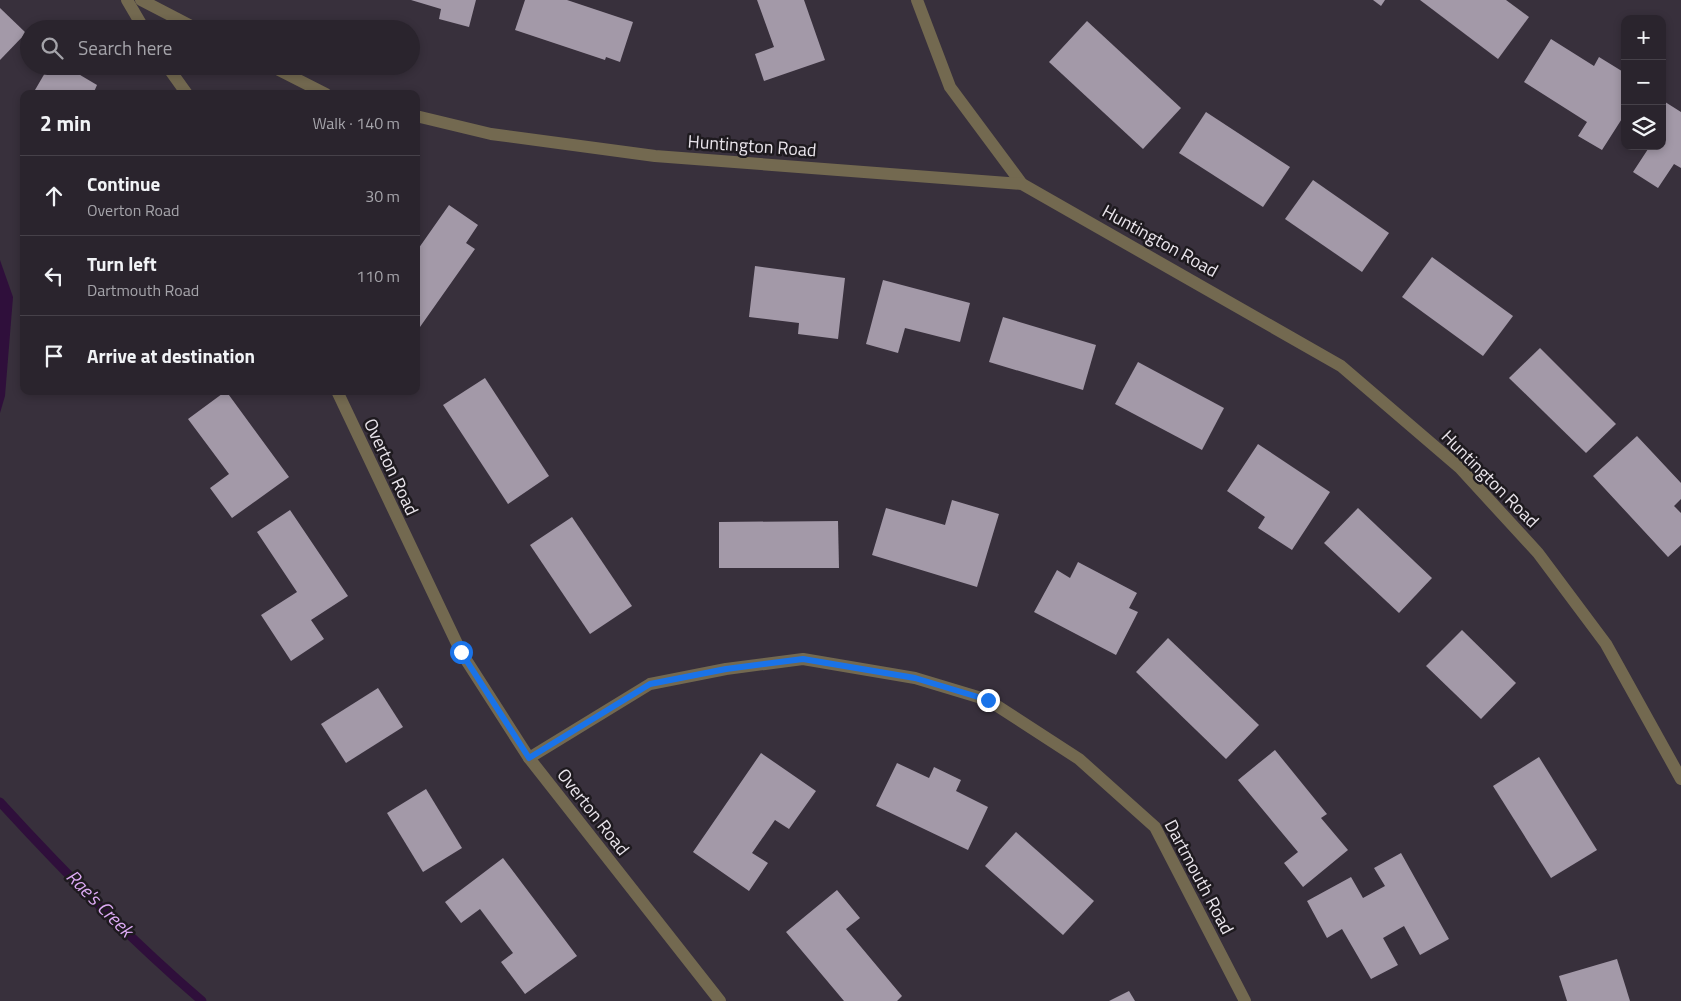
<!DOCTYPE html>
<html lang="en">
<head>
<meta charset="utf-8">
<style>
  body { margin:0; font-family:"Titillium Web",sans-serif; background:#363039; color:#f1f3f6 }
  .controls { position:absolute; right:15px; top:15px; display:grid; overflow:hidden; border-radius:10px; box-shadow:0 2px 8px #0003 }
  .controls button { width:45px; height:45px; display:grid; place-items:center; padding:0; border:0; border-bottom:1px solid #464149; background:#2a242d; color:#f1f3f6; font:25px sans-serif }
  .stop { position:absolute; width:15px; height:15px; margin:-11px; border:4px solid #1a73e8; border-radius:50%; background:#fff }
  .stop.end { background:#1a73e8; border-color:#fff; box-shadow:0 1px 5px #0008 }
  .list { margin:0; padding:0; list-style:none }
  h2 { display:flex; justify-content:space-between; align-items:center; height:65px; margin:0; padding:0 20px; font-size:21px }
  h2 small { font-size:16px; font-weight:400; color:#a5a4aa }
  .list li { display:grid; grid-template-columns:32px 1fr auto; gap:15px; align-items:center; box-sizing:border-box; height:80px; padding:0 20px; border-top:1px solid #464149 }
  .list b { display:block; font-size:19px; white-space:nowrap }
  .list p { margin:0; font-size:16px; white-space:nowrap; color:#a5a4aa }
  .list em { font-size:16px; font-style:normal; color:#a5a4aa }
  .icon { flex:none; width:28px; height:28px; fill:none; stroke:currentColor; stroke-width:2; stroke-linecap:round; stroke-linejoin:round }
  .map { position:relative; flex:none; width:1681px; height:1001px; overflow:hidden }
  .search { position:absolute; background:#2a242d; box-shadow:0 2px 8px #0003; left:20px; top:20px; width:400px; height:55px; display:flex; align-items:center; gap:12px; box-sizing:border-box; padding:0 18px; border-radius:28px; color:#a5a4aa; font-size:19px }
  .panel { position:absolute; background:#2a242d; box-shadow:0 2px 8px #0003; left:20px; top:90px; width:400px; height:305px; border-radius:10px }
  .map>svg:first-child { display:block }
  .water { fill:#2f0f3b }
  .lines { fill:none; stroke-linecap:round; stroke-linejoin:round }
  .stream { stroke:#2f0f3b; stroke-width:9 }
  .building { fill:#a399a8 }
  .minor { stroke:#736950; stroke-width:12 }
  .route { stroke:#1a73e8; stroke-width:6 }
  .labels { text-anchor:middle; stroke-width:5; stroke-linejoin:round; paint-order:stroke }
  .street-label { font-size:18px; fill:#eae5ec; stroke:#1e1a1f }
  .water-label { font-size:19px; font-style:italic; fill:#ddaaf5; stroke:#1e1a1f }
</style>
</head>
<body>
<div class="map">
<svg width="1681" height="1001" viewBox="0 0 1681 1001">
  <rect width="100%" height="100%" fill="#38303c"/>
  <!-- water -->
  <polygon class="water" points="0,260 13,297 5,396 0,413"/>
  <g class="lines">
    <!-- stream -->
    <path class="stream" d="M0,802C64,872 130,939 202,1001"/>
  </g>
  <!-- building -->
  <g class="building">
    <polygon points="411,0 476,0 469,27 439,19 441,9"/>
    <polygon points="525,0 567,0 633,22 620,62 606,57 605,60 515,30"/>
    <polygon points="757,0 804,0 825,60 764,81 755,54 774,47"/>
    <polygon points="1373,0 1385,0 1381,6"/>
    <polygon points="1420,0 1506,0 1529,17 1498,59"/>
    <polygon points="0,8 26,33 0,60"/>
    <polygon points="1087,21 1181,108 1143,149 1049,62"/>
    <polygon points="1551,39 1594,66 1599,57 1625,73 1625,114 1602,150 1578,136 1587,122 1524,82"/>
    <polygon points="49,66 65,66 97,85 93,94 41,94 35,90"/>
    <polygon points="1662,100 1681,112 1681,168 1674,164 1658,188 1633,172 1650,146 1662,146"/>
    <polygon points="1206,112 1290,167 1263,207 1179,153"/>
    <polygon points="1313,180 1389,233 1362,272 1285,219"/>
    <polygon points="449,205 478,225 466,243 475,249 420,327 416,325 416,252"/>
    <polygon points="1432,257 1513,316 1483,356 1402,297"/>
    <polygon points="755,266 845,278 838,339 798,334 799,323 749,317"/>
    <polygon points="883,280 970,303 960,342 905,328 898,353 866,344"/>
    <polygon points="1003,317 1096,345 1083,390 989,362"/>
    <polygon points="1540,348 1616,424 1586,453 1509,378"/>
    <polygon points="1138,362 1224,408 1202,450 1115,404"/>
    <polygon points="485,378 549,476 508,504 443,405"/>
    <polygon points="226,391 289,477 232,518 210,488 229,474 188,419"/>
    <polygon points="1637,436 1681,483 1681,499 1674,506 1681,513 1681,545 1668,557 1593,476"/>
    <polygon points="1258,444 1330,492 1292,550 1258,528 1265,517 1227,491"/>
    <polygon points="952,500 999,514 977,587 872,555 886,508 945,525"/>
    <polygon points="1358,508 1432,578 1399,613 1324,543"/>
    <polygon points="290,510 348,596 311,620 324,639 291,661 261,615 297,592 257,532"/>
    <polygon points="572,517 632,606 590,634 530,545"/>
    <polygon points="838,521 839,568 719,568 719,522"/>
    <polygon points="1078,562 1137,593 1129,608 1138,612 1116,655 1034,612 1057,570 1070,578"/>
    <polygon points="1462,630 1516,683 1481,719 1426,666"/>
    <polygon points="1168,638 1259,725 1226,759 1136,672"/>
    <polygon points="378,688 403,727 346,763 321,724"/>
    <polygon points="1275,750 1327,814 1321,818 1348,850 1303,887 1284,863 1298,852 1238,780"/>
    <polygon points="761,753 816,791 789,829 775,820 752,853 768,863 749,891 693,852"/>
    <polygon points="1539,757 1597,850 1551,878 1493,786"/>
    <polygon points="897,763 929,778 934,767 961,780 956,791 988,807 968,850 876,806"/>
    <polygon points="426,789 462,848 423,872 387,813"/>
    <polygon points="1016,832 1094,901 1063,935 985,866"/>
    <polygon points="1401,853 1449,939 1420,955 1404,926 1383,938 1398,965 1371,979 1342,929 1327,938 1307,901 1351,877 1363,898 1385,886 1374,868"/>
    <polygon points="503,858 577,956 525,994 501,962 513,953 480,909 461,923 445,902"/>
    <polygon points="837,890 860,918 846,929 902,996 897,1001 844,1001 786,932"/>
    <polygon points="1617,959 1630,1001 1567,1001 1559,976"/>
    <polygon points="1129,991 1135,1001 1109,1001"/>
  </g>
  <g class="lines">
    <!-- minor -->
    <g class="minor">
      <polyline points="127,0 144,29"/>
      <polyline points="141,0 197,29"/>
      <polyline points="917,0 950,87 1022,184"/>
      <polyline points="167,66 187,94"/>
      <polyline points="271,66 326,94"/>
      <polyline points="416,116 491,134 655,156 1022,184 1341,366 1460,468 1538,553 1606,644 1681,779"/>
      <polyline points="337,391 461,652 529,758 720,1001"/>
      <polyline points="529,758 650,684 726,669 803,659 915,678 988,700 1079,759 1155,827 1245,1001"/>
    </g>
  </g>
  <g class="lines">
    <!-- route -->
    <polyline class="route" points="461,652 529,758 650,684 726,669 803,659 915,678 988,700"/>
  </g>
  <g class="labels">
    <!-- street labels -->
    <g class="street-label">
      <text transform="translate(752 146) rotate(4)" y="6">Huntington Road</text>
      <text transform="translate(1160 241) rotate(29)" y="6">Huntington Road</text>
      <text transform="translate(391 467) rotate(65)" y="6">Overton Road</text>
      <text transform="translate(1490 479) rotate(45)" y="6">Huntington Road</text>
      <text transform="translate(593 812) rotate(52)" y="6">Overton Road</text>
      <text transform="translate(1199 877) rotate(62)" y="6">Dartmouth Road</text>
    </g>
    <!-- water labels -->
    <g class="water-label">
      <text transform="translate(100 903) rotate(45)" y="7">Rae's Creek</text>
    </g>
  </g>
</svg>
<div class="controls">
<button>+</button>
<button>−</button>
<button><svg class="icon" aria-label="layers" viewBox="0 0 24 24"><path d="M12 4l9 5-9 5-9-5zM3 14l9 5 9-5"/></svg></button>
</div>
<div class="stop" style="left:461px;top:652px"></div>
<div class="stop end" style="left:988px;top:700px"></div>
<div class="search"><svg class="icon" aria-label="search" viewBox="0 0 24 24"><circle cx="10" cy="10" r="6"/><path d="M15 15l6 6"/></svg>Search here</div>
<section class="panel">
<h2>2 min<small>Walk · 140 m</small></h2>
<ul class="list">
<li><svg class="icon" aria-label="ahead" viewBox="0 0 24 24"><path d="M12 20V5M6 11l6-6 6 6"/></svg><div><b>Continue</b><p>Overton Road</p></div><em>30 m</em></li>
<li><svg class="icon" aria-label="left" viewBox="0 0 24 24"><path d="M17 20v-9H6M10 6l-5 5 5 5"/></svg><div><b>Turn left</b><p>Dartmouth Road</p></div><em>110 m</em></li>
<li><svg class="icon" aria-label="arrive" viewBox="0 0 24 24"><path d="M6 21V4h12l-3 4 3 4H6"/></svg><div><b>Arrive at destination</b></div></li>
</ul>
</section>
</div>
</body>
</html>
